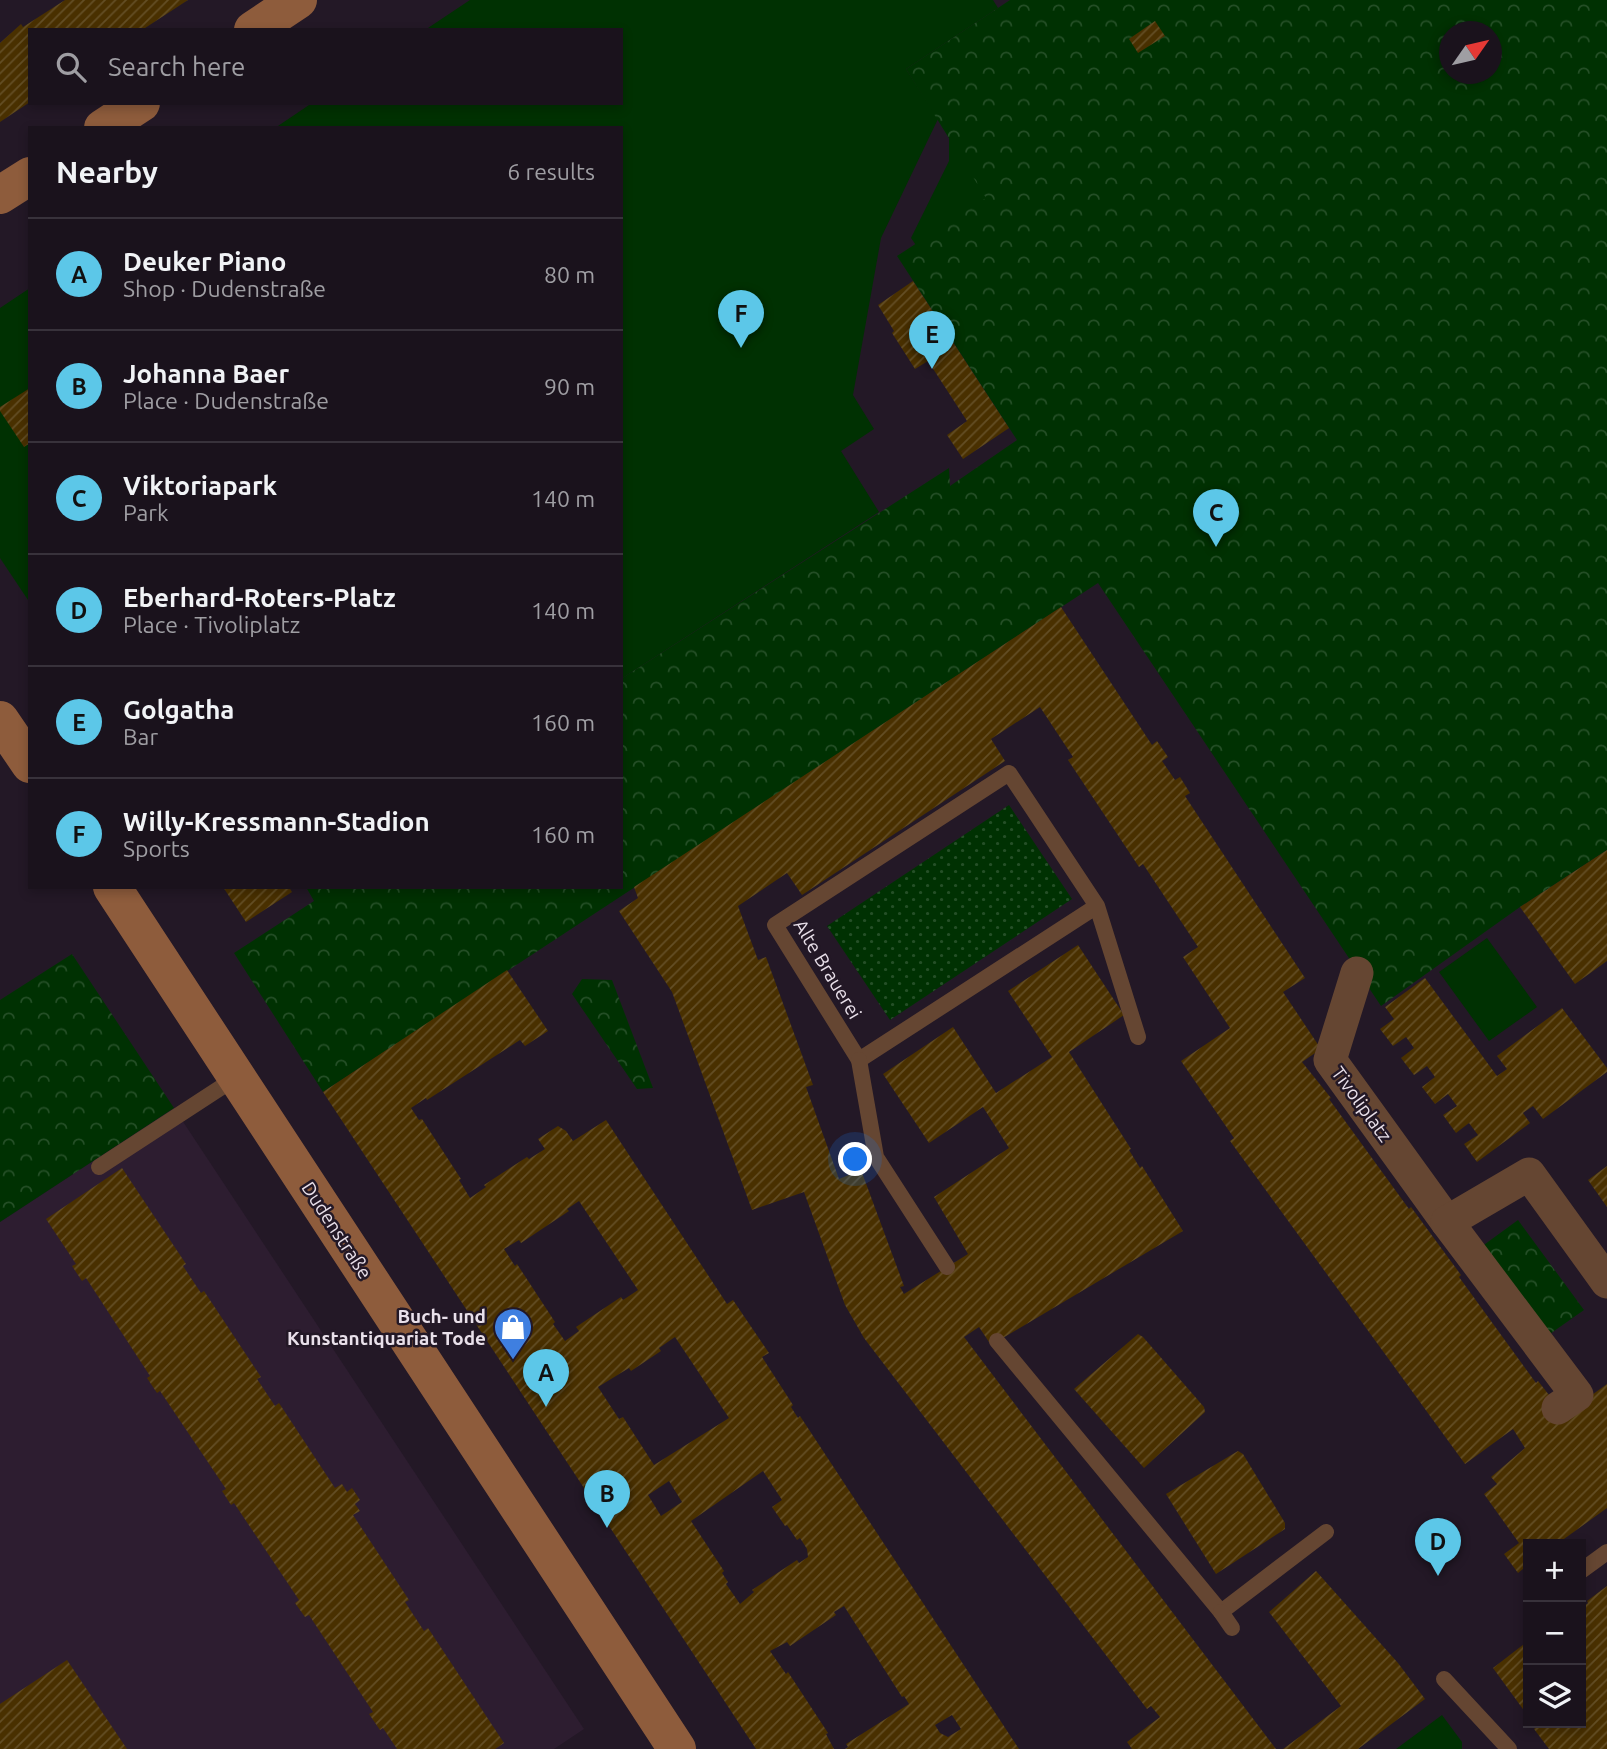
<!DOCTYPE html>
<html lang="en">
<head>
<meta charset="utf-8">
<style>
  body { margin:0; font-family:Ubuntu,sans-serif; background:#231b25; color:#f1f3f6 }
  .controls { position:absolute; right:21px; bottom:21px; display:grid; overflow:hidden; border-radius:0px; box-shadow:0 4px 10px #0003 }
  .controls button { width:63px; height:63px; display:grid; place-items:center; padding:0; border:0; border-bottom:2px solid #38323b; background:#1a121c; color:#f1f3f6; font:35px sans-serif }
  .compass { position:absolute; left:1439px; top:21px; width:63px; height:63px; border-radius:50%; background:#1a121c; box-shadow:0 4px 10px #0003; rotate:56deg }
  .you { position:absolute; left:856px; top:1160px; width:24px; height:24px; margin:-18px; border:5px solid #fff; border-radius:50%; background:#1a73e8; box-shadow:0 0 0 10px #1a73e833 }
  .badge { display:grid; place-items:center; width:46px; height:46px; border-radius:50%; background:#5cc7e8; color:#111; font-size:23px; font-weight:700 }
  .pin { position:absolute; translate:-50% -58px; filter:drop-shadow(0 2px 4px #0008) }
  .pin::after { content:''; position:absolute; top:37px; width:24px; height:21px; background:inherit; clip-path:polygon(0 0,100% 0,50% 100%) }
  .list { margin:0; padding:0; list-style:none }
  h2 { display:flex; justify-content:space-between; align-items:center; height:91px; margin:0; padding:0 28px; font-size:30px }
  h2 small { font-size:23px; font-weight:400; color:#9f9ea3 }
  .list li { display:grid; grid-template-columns:46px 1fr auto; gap:21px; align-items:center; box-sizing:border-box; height:112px; padding:0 28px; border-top:2px solid #38323b }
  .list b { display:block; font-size:26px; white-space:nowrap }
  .list p { margin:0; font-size:23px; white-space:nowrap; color:#9f9ea3 }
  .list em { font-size:23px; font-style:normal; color:#9f9ea3 }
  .icon { flex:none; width:38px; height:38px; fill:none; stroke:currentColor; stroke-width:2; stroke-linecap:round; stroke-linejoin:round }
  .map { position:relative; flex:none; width:1607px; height:1749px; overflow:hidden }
  .search { position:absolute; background:#1a121c; box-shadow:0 4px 10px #0003; left:28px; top:28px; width:595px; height:77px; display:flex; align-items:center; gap:18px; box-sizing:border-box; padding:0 24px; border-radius:0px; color:#9f9ea3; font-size:26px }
  .panel { position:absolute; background:#1a121c; box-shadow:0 4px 10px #0003; left:28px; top:126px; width:595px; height:763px; border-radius:0px }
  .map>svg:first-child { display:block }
  .built { fill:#2d1d30 }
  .grass { fill:#003102 }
  .park { fill:url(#park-crowns); fill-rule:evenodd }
  .garden { fill:url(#garden-dots) }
  .building { fill:url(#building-hatch); fill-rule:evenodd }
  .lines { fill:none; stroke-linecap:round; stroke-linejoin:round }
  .service { stroke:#654632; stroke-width:16 }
  .minor { stroke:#654632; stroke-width:33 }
  .secondary { stroke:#8e5c3c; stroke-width:38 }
  .labels { text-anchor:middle; stroke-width:5; stroke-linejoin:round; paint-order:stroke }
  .street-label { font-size:19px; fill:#e9e0ea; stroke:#231826 }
  .poi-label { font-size:19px; font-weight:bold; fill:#e9e0ea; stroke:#231826; text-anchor:end }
</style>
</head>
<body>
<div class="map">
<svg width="1607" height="1749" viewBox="0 0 1607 1749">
  <defs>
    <pattern id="park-crowns" width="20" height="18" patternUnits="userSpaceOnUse" patternTransform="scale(1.75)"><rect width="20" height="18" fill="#003102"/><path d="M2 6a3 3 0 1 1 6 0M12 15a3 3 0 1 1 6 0" fill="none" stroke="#254f27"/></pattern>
    <pattern id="garden-dots" width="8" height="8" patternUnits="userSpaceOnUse" patternTransform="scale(1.75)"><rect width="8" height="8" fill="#003102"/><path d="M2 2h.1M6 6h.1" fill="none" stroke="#254f27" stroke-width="1.8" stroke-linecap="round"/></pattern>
    <pattern id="building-hatch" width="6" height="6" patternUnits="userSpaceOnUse" patternTransform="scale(1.75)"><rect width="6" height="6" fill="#493000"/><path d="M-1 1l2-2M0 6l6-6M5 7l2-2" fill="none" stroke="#634e25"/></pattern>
  </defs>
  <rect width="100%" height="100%" fill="#231826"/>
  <!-- built -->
  <polygon class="built" points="174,1108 584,1729 554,1749 0,1749 0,1222"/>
  <!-- grass -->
  <g class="grass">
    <polygon points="470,0 993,0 998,8 906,69 938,119 881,238 853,395 874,429 841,451 879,512 621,679 621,128 275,128 312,103 621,103 621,30 425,30"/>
    <polygon points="976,103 988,205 920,251 911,238 949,161 949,132"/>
    <polygon points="30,288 30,603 0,558 0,308"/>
    <polygon points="1487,938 1537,1007 1489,1041 1439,972"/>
    <polygon points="1442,1715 1462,1742 1462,1749 1396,1749"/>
  </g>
  <!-- park -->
  <g class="park">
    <path d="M1010,0H1607V850L1520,907L1381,1006L1098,583L323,1092L234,953L314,901L306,887H621V679L949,468L950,486L1017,440L897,256L986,198L906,69ZM1450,32H1492V74H1450Z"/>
    <polygon points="72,954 174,1108 0,1222 0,1000"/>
    <polygon points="582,979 612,980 653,1088 637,1089 572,994"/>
    <polygon points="1518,1220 1584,1310 1547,1336 1481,1247"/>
  </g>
  <!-- garden -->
  <polygon class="garden" points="1009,805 1072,899 890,1020 827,926"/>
  <!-- building -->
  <g class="building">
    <polygon points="65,0 188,0 142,30 30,30 30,102 0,122 0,43 21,24 23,27"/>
    <polygon points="1155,21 1165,36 1138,53 1129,39"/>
    <polygon points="913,281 1009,428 963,459 947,435 967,421 928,361 915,369 892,333 894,331 878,305"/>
    <polygon points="30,388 30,443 24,447 0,411 0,407"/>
    <polygon points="1061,607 1152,745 1157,741 1168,757 1162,761 1175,780 1180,777 1190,793 1185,796 1305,978 1283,992 1321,1049 1302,1062 1331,1098 1329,1099 1409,1209 1411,1207 1461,1275 1459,1277 1536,1383 1538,1381 1553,1400 1589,1397 1607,1384 1607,1508 1557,1544 1528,1544 1528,1565 1518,1573 1504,1554 1519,1543 1484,1494 1497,1484 1491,1477 1525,1448 1513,1429 1465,1464 1230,1141 1234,1138 1181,1061 1230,1028 1183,957 1198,947 1143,864 1139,867 1068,760 1073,757 1040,707 991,739 1005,761 802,895 787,873 738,906 758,960 766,957 813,1085 806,1087 839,1179 861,1170 904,1286 900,1287 904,1294 968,1254 934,1197 1009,1148 983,1107 929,1143 883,1074 953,1027 996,1093 1052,1057 1008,991 1078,945 1124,1015 1069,1052 1131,1149 1129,1150 1140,1168 1142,1166 1183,1231 991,1345 979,1327 964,1337 1276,1749 1132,1749 1127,1742 1160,1717 1151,1706 1147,1709 864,1338 845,1305 804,1192 752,1210 672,992 619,911 638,898 634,887"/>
    <polygon points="1607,850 1607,961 1575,984 1520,907"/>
    <polygon points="223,887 289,887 292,892 246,922"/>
    <path d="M507,970L548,1031L525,1046L520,1040L427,1100L426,1098L411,1108L419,1120L422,1119L461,1179L459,1180L470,1198L486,1187L484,1185L527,1157L529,1159L545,1149L538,1139L558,1126L566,1131L573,1141L606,1120L727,1304L733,1300L769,1353L762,1357L793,1405L791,1407L798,1418L800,1416L1019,1749H845L848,1747L846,1744L909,1704L904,1696L902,1697L844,1606L834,1612L836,1615L790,1646L787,1642L770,1651L786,1674L788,1672L828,1733L826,1734L834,1749H756L323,1092ZM579,1201L638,1290L623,1300L621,1297L576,1327L579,1331L565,1341L553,1324L555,1322L517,1264L515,1266L504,1249L519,1240L521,1243L569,1211L567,1209ZM675,1337L729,1418L654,1465L623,1417L619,1419L598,1387L629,1368L631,1371L661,1351L659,1348ZM763,1471L782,1500L772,1507L785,1526L787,1525L797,1540L800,1538L807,1549L808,1557L799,1563L797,1560L752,1590L754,1592L740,1604L726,1584L728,1582L722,1573L724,1571L691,1521ZM669,1481L682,1502L661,1516L648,1495ZM952,1715L961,1729L948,1737L940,1733L935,1725Z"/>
    <polygon points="1425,978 1497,1076 1507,1069 1497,1056 1562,1008 1607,1068 1607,1072 1543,1119 1533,1106 1530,1108 1523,1113 1530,1123 1477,1162 1464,1144 1478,1135 1469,1123 1456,1133 1443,1115 1457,1106 1448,1094 1435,1104 1422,1087 1435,1077 1427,1066 1414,1075 1401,1058 1414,1048 1406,1037 1393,1046 1380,1029 1394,1019 1385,1007"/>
    <polygon points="1607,1166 1607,1207 1588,1180"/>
    <polygon points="122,1168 186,1264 183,1266 201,1293 204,1291 261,1377 257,1379 275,1406 279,1403 335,1488 342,1484 347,1492 352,1488 360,1500 355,1504 360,1511 353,1515 409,1600 405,1602 424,1631 428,1628 504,1743 495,1749 397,1749 383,1728 380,1730 369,1714 373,1712 309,1615 305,1617 295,1603 299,1600 234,1503 231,1505 222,1491 226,1489 160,1391 157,1393 147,1378 150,1376 86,1278 82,1281 72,1266 76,1264 46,1219"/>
    <polygon points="1138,1334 1143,1337 1204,1407 1205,1412 1144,1468 1074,1389"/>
    <polygon points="1238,1451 1243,1454 1285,1523 1285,1529 1216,1574 1166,1494"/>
    <polygon points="1316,1571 1398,1663 1425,1699 1358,1749 1283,1749 1341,1706 1269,1612"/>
    <polygon points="1607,1586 1607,1749 1549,1749 1534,1729 1536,1727 1533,1723 1581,1723 1581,1609 1588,1603 1587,1601"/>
    <polygon points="1528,1641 1528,1716 1493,1668"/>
    <polygon points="67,1660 127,1749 0,1749 0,1704"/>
  </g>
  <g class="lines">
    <!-- service -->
    <g class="service">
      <polyline points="1097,906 859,1060 775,925 1009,773 1097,906 1138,1037"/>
      <polyline points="859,1060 876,1157 947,1267"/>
      <polyline points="99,1167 237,1077"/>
      <polyline points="997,1341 1221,1612 1326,1532"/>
      <polyline points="1581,1571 1607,1552"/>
      <polyline points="1221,1612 1232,1628"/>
      <polyline points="1444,1679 1509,1749"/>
    </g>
    <!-- minor -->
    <g class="minor">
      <polyline points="1357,973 1330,1060 1447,1222"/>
      <polyline points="1558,1408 1577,1395 1447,1222 1529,1174 1607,1282"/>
    </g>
    <!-- secondary -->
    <g class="secondary">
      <polyline points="253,30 298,0"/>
      <polyline points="103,128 141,103"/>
      <polyline points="0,195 30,176"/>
      <polyline points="0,720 30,764"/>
      <polyline points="112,887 677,1749"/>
    </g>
  </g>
  <!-- icons -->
  <defs>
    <symbol id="shop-pin" viewBox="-11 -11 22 30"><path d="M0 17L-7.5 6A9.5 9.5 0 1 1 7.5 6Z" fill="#3f7fe0" stroke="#231826"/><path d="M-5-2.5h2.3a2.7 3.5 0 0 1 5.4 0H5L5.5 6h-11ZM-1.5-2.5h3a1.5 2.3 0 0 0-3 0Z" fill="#fff"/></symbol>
  </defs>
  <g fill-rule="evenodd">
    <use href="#shop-pin" x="491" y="1305" width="44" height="60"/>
  </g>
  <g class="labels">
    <!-- street labels -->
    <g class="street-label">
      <text transform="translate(828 969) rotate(59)" y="7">Alte Brauerei</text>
      <text transform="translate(1362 1104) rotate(54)" y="7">Tivoliplatz</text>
      <text transform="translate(337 1230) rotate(57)" y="7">Dudenstraße</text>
    </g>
    <!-- poi labels -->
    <g class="poi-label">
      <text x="486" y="1323">Buch- und<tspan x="486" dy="22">Kunstantiquariat Tode</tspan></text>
    </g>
  </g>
</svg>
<div class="controls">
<button>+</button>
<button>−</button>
<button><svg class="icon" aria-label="layers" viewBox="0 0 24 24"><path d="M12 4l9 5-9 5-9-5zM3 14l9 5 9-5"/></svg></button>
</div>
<svg class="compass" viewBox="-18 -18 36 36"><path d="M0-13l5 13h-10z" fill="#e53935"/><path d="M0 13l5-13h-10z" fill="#9f9ea3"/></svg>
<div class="you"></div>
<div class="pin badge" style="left:546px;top:1407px">A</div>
<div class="pin badge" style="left:607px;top:1528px">B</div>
<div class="pin badge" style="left:1216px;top:547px">C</div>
<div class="pin badge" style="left:1438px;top:1576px">D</div>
<div class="pin badge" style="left:932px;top:369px">E</div>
<div class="pin badge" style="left:741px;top:348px">F</div>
<div class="search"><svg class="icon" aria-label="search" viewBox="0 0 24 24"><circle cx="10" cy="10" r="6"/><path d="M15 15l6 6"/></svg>Search here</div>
<section class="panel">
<h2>Nearby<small>6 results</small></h2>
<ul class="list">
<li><span class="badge">A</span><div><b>Deuker Piano</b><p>Shop · Dudenstraße</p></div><em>80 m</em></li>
<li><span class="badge">B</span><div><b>Johanna Baer</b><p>Place · Dudenstraße</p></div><em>90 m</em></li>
<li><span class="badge">C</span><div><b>Viktoriapark</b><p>Park</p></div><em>140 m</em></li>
<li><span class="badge">D</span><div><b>Eberhard-Roters-Platz</b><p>Place · Tivoliplatz</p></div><em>140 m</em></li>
<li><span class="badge">E</span><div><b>Golgatha</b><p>Bar</p></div><em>160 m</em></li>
<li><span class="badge">F</span><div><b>Willy-Kressmann-Stadion</b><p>Sports</p></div><em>160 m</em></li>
</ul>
</section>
</div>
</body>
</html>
